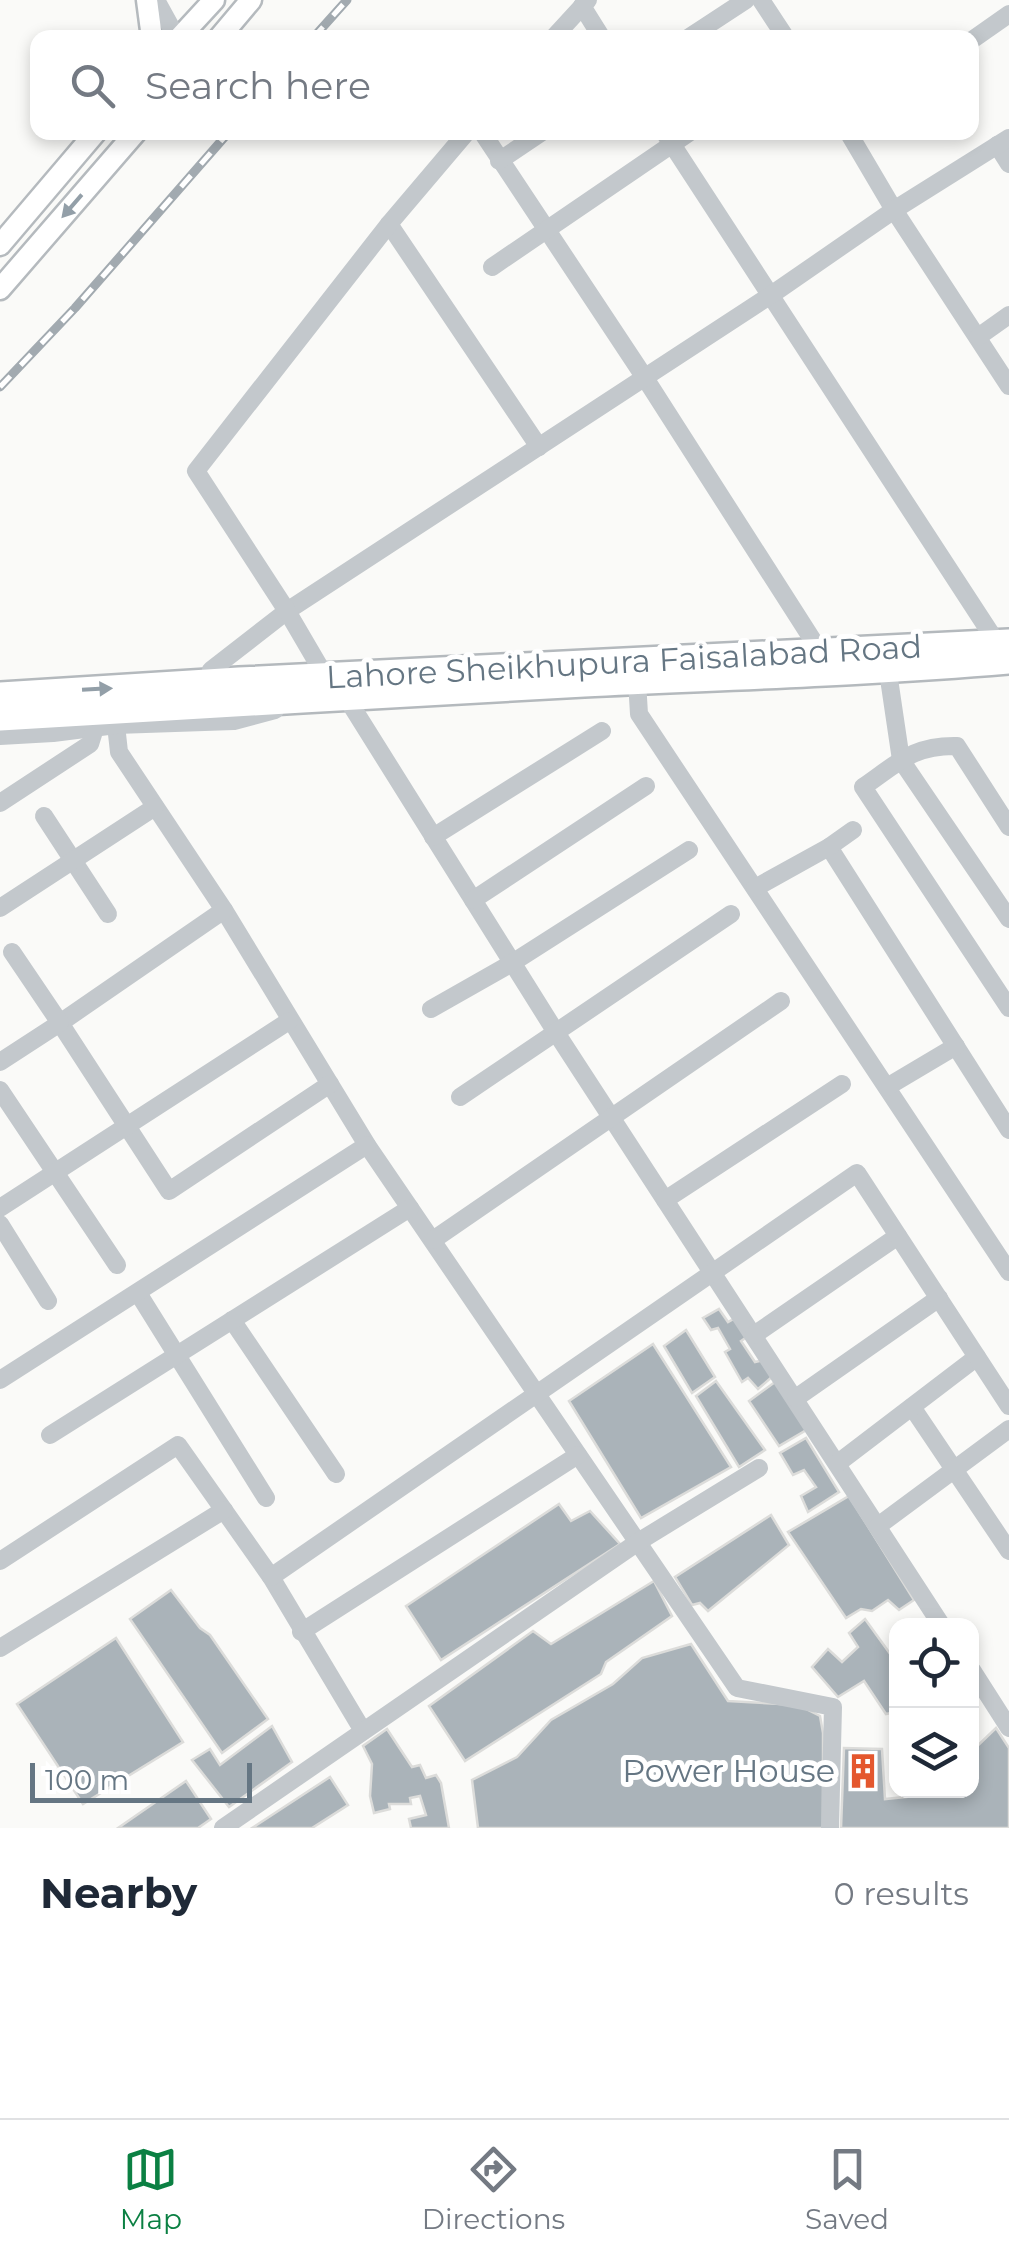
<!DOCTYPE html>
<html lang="en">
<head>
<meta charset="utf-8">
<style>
  body { margin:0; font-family:Montserrat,sans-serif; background:#f2f2f3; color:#1f2937 }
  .controls { position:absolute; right:30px; bottom:30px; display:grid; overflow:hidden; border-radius:20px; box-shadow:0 5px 15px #0003 }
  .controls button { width:90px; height:90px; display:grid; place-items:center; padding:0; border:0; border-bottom:2px solid #e0e1e3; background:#fff; color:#1f2937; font:50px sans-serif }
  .scale { position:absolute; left:30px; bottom:25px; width:222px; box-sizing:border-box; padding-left:10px; border:5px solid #657683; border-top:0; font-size:28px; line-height:35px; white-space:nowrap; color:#657683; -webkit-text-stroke:8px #fff; paint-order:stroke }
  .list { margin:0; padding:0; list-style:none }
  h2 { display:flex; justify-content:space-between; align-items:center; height:130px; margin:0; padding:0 40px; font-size:42px }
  h2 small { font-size:32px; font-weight:400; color:#747a83 }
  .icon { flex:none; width:55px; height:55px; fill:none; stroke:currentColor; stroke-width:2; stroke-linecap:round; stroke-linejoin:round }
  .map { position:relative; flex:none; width:1009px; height:1828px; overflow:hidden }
  .search { position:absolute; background:#fff; box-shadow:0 5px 15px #0003; left:30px; right:30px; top:30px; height:110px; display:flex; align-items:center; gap:25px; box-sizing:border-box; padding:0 35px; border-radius:20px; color:#747a83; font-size:38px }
  .sheet { height:290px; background:#fff }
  nav { display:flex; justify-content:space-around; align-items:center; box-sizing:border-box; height:140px; border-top:2px solid #e0e1e3; background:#fff; font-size:28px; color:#747a83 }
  nav a { display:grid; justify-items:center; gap:5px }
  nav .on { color:#0b8043 }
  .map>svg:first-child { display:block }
  .building { fill:#aab3b9; stroke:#dcdcda; stroke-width:2.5 }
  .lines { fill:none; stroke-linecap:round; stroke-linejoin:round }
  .major-casing { stroke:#b5babe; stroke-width:25 }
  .highway-casing { stroke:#b4b9bd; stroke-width:30 }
  .minor { stroke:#c3c8cc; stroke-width:18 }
  .major { stroke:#fff; stroke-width:20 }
  .highway { stroke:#fff; stroke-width:25 }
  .rail-casing { stroke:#a2aab0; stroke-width:9 }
  .rail { stroke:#fff; stroke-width:5; stroke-dasharray:15; stroke-linecap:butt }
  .oneway { fill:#939fa8 }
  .labels { text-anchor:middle; stroke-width:10; stroke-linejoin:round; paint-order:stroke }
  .street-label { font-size:32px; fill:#657683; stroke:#fff }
  .poi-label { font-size:32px; fill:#657683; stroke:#fff; text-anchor:end }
</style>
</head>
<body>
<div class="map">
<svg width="1009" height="1828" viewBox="0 0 1009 1828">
  <rect width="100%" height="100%" fill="#fafaf8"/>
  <!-- building -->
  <g class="building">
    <polygon points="719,1309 728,1322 737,1317 751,1334 741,1341 755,1362 764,1360 773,1376 758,1389 748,1378 742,1382 725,1352 730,1349 718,1328 711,1330 703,1318"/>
    <polygon points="686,1330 715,1377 692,1393 664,1346"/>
    <polygon points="653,1344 731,1467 641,1518 569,1401"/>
    <polygon points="716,1381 765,1450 739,1467 696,1396"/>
    <polygon points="775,1382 808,1429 779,1446 749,1401"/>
    <polygon points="806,1438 839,1492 808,1512 801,1496 816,1487 804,1470 793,1475 780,1453"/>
    <polygon points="849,1496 914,1600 899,1610 888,1600 872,1611 861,1609 846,1618 788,1532"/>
    <polygon points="559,1504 571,1521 590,1511 620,1544 441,1660 406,1606"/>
    <polygon points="771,1515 789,1545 708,1611 700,1603 692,1605 675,1577"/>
    <polygon points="654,1581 672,1616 606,1662 601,1674 465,1761 429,1706 533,1631 551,1644"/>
    <polygon points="171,1590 200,1628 210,1635 268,1719 222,1753 130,1619"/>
    <polygon points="865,1619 896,1662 896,1712 886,1714 864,1681 838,1697 812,1667 828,1649 842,1662 858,1647 849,1633"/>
    <polygon points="116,1638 183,1742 83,1804 17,1704"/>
    <polygon points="691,1644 728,1701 798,1705 820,1716 823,1733 823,1828 478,1828 472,1780 517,1757 551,1720 613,1684 642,1658"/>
    <polygon points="272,1726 292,1762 229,1807 192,1760 210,1749 220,1765"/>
    <polygon points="996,1728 1009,1748 1009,1828 841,1828 844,1748 882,1749 885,1799 972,1790 972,1751"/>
    <polygon points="387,1729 412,1767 420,1765 426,1778 436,1775 441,1783 449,1828 411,1828 409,1819 426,1815 420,1796 410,1798 411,1804 389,1804 390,1809 374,1813 370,1796 372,1764 363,1746"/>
    <polygon points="330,1777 348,1805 312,1828 252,1828"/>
    <polygon points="186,1781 211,1819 198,1828 118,1828"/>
  </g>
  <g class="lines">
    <defs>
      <g id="major">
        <polyline points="147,0 152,38"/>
        <polyline points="179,38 214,0"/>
        <polyline points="219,38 251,0"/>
        <polyline points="0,245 96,132"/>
        <polyline points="0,289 136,132"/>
      </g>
      <g id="highway">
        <polyline points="0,695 239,680 1009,642"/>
        <path d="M0,718C195,707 389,694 584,684C726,677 868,673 1009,661"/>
      </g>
    </defs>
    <!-- major casing -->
    <use href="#major" class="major-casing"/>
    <!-- highway casing -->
    <use href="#highway" class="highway-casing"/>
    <!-- minor -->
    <g class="minor">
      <polyline points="156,0 177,38"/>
      <polyline points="761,0 786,38"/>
      <polyline points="582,6 602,38"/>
      <polyline points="553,38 588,0"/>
      <polyline points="688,38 746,0"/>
      <polyline points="972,40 1009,14"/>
      <polyline points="482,132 645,378 821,653"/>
      <polyline points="664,132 997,643"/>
      <polyline points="848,132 894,210 1009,386"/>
      <polyline points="997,145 1009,164"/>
      <polyline points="499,161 542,132"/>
      <polyline points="389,224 539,447"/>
      <polyline points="492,267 690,132"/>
      <polyline points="978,337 1009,315"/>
      <polyline points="211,670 287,611 771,295 894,210 1009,138"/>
      <polyline points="888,672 901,760 1009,919"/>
      <polyline points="325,676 287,611 196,471 389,224 467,132"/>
      <polyline points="637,681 639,714 1009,1272"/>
      <polyline points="346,697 557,1034 942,1626"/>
      <polyline points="116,725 119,752 224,910 367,1145 737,1688 833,1707 830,1828"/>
      <polyline points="0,736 53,733 116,725 234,721 275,710"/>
      <polyline points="0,803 90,744 95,728"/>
      <polyline points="44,816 108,914"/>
      <path d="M1009,827L957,746C913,745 898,763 863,787L1009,1008"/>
      <polyline points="433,837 602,731"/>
      <polyline points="829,847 1009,1130"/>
      <polyline points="755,888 829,847 853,830"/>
      <polyline points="473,900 646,786"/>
      <polyline points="0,908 155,807"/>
      <polyline points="224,910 60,1023 169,1191 330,1084"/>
      <polyline points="431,1009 512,963 689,850"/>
      <polyline points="0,1062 60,1023 12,952"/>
      <polyline points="887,1087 956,1046"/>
      <polyline points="0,1090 117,1265"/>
      <polyline points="460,1097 731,914"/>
      <polyline points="665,1200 842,1084"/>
      <polyline points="0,1208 289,1021"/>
      <polyline points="0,1224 48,1301"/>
      <polyline points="433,1240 781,1001"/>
      <polyline points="138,1293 266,1498"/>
      <polyline points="232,1320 336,1474"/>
      <polyline points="754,1335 898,1236"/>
      <polyline points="0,1380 367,1145"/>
      <polyline points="796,1398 939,1298"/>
      <polyline points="912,1407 1009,1551"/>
      <polyline points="50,1435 410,1208"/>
      <polyline points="838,1463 977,1357"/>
      <polyline points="878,1526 1009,1429"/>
      <polyline points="0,1561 178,1445 271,1577 363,1731"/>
      <polyline points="271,1577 857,1173 1009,1406"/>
      <polyline points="301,1632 578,1455"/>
      <polyline points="0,1648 224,1510"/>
      <polyline points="972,1670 1009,1728"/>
      <polyline points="223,1828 638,1542 759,1468"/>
    </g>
    <!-- major -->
    <use href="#major" class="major"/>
    <!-- highway -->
    <use href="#highway" class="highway"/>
    <defs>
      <g id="rail">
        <polyline points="313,38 347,0"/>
        <polyline points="0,387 75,308 229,132"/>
      </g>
    </defs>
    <!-- rail casing -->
    <use href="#rail" class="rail-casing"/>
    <!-- rail -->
    <use href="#rail" class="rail"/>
  </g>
  <!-- one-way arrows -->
  <defs><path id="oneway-solid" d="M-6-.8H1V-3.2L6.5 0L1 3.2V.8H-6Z" transform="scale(2.5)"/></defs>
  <g class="oneway">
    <use href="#oneway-solid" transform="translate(72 206) rotate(131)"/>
    <use href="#oneway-solid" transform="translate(97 689) rotate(-3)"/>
  </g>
  <!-- icons -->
  <defs>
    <symbol id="building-bare" viewBox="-9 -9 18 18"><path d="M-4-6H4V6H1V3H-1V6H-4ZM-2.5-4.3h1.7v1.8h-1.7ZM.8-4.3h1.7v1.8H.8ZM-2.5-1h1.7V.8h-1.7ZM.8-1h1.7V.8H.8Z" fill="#e4572e" stroke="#fff" stroke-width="2.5" paint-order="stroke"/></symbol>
  </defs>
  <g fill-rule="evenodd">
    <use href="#building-bare" x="838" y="1746" width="50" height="50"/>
  </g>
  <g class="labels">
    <!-- street labels -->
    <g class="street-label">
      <text transform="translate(624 662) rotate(-3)" y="11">Lahore Sheikhupura Faisalabad Road</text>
    </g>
    <!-- poi labels -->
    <g class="poi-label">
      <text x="835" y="1782">Power House</text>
    </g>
  </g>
</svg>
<div class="controls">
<button><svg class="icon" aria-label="locate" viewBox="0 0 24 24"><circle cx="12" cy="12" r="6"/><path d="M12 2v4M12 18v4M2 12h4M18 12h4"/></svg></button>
<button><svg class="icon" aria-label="layers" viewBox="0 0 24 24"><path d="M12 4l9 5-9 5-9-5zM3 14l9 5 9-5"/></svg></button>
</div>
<div class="scale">100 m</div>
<div class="search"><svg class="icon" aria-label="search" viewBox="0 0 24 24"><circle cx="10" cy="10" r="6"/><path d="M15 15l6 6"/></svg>Search here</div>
</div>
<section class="sheet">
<h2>Nearby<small>0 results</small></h2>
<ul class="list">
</ul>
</section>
<nav>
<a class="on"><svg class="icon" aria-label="map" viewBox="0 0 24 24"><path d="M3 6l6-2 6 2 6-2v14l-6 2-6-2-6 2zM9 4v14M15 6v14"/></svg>Map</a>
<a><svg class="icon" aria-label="directions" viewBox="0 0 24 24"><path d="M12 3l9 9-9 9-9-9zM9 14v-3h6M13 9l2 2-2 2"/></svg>Directions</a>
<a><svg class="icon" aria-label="saved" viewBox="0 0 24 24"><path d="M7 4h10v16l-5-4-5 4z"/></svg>Saved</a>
</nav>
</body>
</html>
